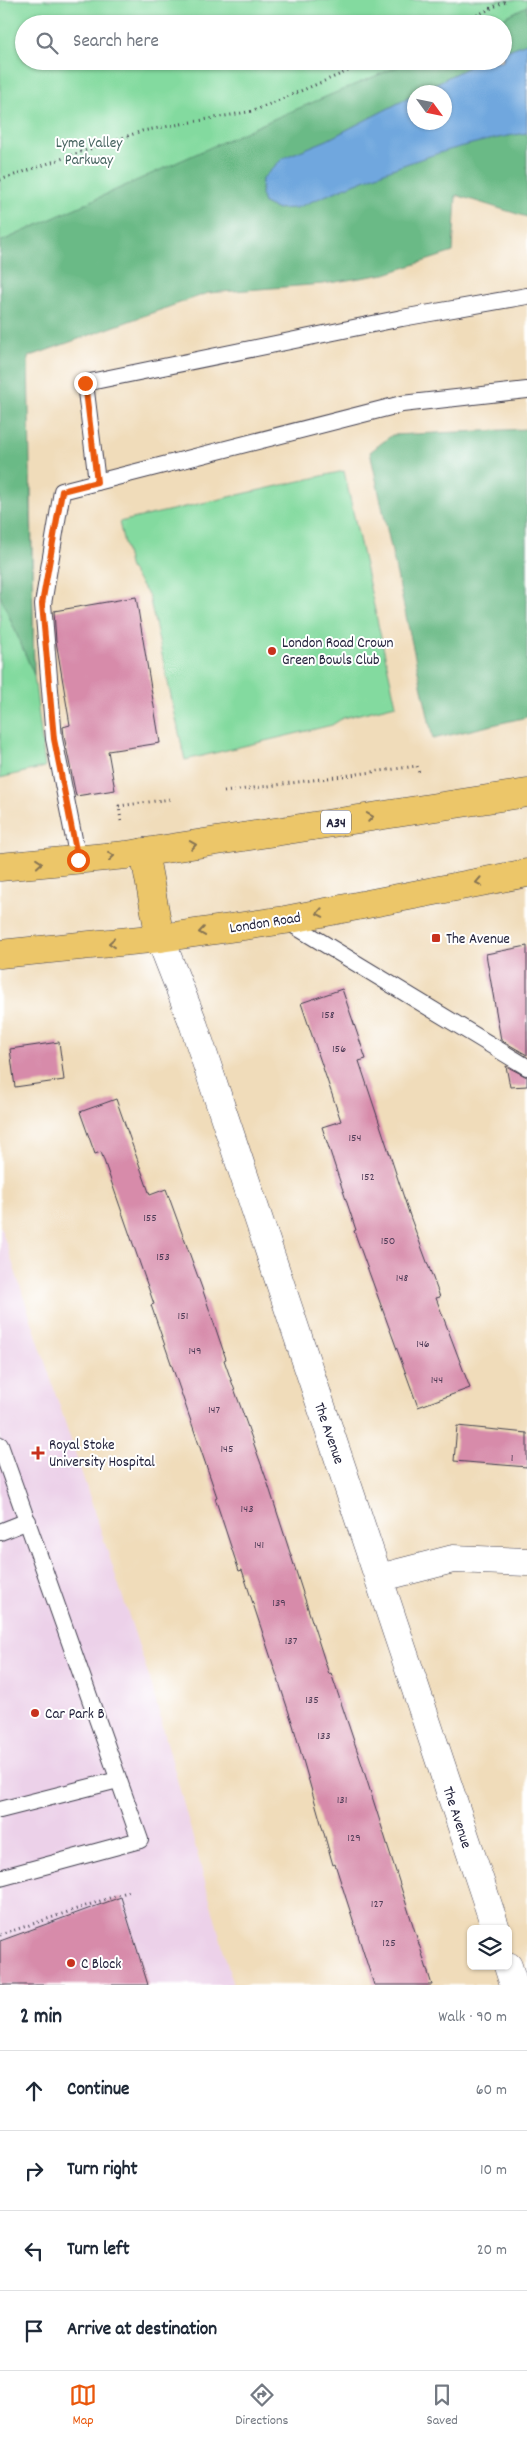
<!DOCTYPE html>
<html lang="en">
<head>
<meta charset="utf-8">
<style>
  body { margin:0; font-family:Dekko,sans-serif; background:#f2f2f3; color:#1f2937 }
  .controls { position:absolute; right:15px; bottom:15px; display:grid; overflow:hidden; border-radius:8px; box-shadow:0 1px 4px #0004 }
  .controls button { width:45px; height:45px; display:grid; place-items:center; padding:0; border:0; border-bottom:1px solid #e0e1e3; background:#fff; color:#1f2937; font:25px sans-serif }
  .compass { position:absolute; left:407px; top:85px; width:45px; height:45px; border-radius:50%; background:#fff; box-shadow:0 1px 4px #0004; rotate:123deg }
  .stop { position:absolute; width:15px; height:15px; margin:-11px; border:4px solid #ea580c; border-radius:50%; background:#fff }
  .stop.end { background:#ea580c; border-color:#fff; box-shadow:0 1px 5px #0008 }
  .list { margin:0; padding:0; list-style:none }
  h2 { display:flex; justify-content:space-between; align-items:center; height:65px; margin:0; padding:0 20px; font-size:21px }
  h2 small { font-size:16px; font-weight:400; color:#747a83 }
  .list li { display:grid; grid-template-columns:32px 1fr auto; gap:15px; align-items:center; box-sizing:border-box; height:80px; padding:0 20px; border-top:1px solid #e0e1e3 }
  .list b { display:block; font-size:19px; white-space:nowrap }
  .list em { font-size:16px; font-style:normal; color:#747a83 }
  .icon { flex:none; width:28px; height:28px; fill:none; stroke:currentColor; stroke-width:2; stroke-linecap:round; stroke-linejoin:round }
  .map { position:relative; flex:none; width:527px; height:1985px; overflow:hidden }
  .search { position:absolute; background:#fff; box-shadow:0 1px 4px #0004; left:15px; right:15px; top:15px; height:55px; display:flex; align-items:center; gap:12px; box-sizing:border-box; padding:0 18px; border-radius:28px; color:#747a83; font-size:19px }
  .sheet { height:385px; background:#fff }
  nav { display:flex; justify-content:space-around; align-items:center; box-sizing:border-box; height:70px; border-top:1px solid #e0e1e3; background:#fff; font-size:14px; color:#747a83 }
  nav a { display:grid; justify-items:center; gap:2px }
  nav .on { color:#ea580c }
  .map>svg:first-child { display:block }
  .built { fill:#ecd1e9 }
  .green { fill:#83da9f; stroke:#527e6d; fill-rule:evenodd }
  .forest { fill:#6aba86; stroke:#466e60; fill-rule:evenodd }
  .water { fill:#6fa7de; stroke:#48648c }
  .building { fill:#d78baa }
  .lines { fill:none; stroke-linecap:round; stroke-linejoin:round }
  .service-casing { stroke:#413e4e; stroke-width:18 }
  .minor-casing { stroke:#413e4e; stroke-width:29 }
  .tertiary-casing { stroke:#413e4e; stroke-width:29 }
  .trunk-casing { stroke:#413e4e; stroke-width:29 }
  .path { stroke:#413e4e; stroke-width:3; stroke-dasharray:1 4; stroke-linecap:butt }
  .service { stroke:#fff; stroke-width:16 }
  .minor { stroke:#fff; stroke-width:28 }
  .tertiary { stroke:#fff; stroke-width:28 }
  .trunk { stroke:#ecc669; stroke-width:28 }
  .oneway { stroke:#877452 }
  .route { stroke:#ea580c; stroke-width:6 }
  .poi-dot { fill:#c8321e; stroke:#fff; stroke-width:2 }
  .labels { text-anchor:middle; stroke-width:4; stroke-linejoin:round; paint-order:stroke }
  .number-label { font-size:12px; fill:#4f3c57 }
  .shield { fill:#fff; stroke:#646476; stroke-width:1 }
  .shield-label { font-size:14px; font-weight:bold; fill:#22223b }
  .park-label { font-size:15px; fill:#44625e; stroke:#fff }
  .poi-label { font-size:15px; fill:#22223b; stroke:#fff; text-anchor:start }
  .street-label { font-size:15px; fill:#22223b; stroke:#fff }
</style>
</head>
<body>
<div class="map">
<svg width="527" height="1985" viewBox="0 0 527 1985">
  <rect width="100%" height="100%" fill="#fff"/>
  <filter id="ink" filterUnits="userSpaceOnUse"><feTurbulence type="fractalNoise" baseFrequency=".02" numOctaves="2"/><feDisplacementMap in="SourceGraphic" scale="10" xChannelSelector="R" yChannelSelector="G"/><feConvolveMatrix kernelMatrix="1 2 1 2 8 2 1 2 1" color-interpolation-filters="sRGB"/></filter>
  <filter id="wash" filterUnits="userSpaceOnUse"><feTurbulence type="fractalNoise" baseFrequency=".0096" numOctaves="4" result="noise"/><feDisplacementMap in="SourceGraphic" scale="20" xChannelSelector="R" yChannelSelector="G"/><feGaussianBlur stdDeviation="1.12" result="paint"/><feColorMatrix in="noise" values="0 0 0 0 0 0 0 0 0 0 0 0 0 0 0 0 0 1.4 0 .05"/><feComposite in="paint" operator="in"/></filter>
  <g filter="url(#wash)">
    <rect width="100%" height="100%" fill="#f0dcba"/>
    <!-- built -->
    <polygon class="built" points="0,1225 150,1680 233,1985 0,1985"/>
    <!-- green -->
    <g class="green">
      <path d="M0,0H527V118L0,292ZM24,24H503V61H24ZM414,92H444V122H414Z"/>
      <polygon points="344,471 396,705 343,718 332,725 185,760 149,596 130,569 119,522"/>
      <polygon points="31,485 34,675 45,767 0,778 0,496"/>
    </g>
    <!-- forest -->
    <g class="forest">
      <path d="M527,6V217L456,195L453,252L385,274L323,284L208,293L28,357L34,675L0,595V242L278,117L411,61H503V24H491ZM414,92H444V122H414Z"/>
      <polygon points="527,429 527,717 433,739 370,452 392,435"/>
    </g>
    <!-- water -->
    <path class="water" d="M527,43V133C443,145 373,176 296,208L276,209L264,203L261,194L262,179L283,158L327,140L414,95V122H444V92H419L480,61H503V52Z"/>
    <g id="blocks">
      <!-- building -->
      <g class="building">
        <polygon points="136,597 160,743 108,751 115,790 76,796 64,736 63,727 70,725 56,641 54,611"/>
        <polygon points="527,946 527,1055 501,1040 486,954"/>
        <polygon points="342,989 366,1059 359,1061 411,1219 440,1297 436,1298 470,1388 418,1407 354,1231 356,1230 322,1127 341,1121 301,1003"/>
        <polygon points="59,1042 64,1080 15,1087 10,1049"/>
        <polygon points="506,1066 527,1077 527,1086 510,1087"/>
        <polygon points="116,1099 150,1195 166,1189 202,1288 226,1359 224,1360 267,1481 329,1674 331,1673 362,1765 432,1985 374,1985 335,1864 333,1865 293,1725 242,1570 239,1571 215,1498 217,1497 151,1305 154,1304 101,1152 95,1154 80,1112"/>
        <polygon points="457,1426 527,1433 527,1467 454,1461"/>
        <polygon points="121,1897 148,1985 0,1985 0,1941"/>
      </g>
    </g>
  </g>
  <g filter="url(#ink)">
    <use href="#blocks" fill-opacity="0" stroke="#413e4e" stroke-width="1"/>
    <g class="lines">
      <defs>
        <g id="service">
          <polyline points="97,482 85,383 402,318 527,296"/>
          <polyline points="78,859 54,739 43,604 62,491 402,404 527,390"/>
          <polyline points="285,920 527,1067"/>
          <polyline points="0,1445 140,1840 0,1878"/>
          <polyline points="0,1532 28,1521"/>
          <polyline points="0,1810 118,1780"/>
        </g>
        <polyline id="minor" points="379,1578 453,1559 527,1562"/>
        <g id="tertiary">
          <polyline points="160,938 192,1020 496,1929"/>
          <polyline points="508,1966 514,1985"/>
        </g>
        <g id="trunk">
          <polyline points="144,852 160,938"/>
          <polyline points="0,867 126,855 527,793"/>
          <polyline points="0,954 160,938 285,920 527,873"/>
        </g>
      </defs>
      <!-- service casing -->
      <use href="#service" class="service-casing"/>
      <!-- minor casing -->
      <use href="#minor" class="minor-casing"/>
      <!-- tertiary casing -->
      <use href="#tertiary" class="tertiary-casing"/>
      <!-- trunk casing -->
      <use href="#trunk" class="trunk-casing"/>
      <!-- path -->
      <g class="path">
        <polyline points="459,24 508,0"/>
        <polyline points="0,180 142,131 253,111 372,61"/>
        <polyline points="224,792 417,766 419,773"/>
        <polyline points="121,821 119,806 171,799"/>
        <polyline points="0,1935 130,1891"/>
      </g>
      <!-- service -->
      <use href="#service" class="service"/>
      <!-- minor -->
      <use href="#minor" class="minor"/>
      <!-- tertiary -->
      <use href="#tertiary" class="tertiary"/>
      <!-- trunk -->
      <use href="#trunk" class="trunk"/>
    </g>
    <!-- one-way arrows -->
    <defs><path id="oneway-chevron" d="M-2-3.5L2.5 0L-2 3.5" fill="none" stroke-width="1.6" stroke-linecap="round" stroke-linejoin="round" transform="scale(1.25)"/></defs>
    <g class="oneway">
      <use href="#oneway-chevron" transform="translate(370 817) rotate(-9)"/>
      <use href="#oneway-chevron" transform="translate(193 845) rotate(-9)"/>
      <use href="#oneway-chevron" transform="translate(111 856) rotate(-6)"/>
      <use href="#oneway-chevron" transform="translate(39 863) rotate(-5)"/>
      <use href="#oneway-chevron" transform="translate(479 882) rotate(169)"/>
      <use href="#oneway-chevron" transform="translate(320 913) rotate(169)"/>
      <use href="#oneway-chevron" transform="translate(202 932) rotate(172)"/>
      <use href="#oneway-chevron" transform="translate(112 943) rotate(175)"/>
    </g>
  </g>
  <g class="lines" filter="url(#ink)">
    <!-- route -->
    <polyline class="route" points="78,860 54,739 42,604 62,491 97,482 85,383"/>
  </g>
  <!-- markers -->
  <g class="poi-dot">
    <circle cx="272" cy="651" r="5"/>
    <rect x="431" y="933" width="10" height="10" rx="2.5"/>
    <path d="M35.5 1445.5h5v5h5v5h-5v5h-5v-5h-5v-5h5z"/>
    <circle cx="35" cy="1713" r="5"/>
    <circle cx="71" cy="1963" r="5"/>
  </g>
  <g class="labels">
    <!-- number labels -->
    <g class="number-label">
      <text x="328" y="1018">158</text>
      <text x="339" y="1052">156</text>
      <text x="355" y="1141">154</text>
      <text x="368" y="1180">152</text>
      <text x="150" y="1221">155</text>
      <text x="388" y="1244">150</text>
      <text x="163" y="1260">153</text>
      <text x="402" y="1281">148</text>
      <text x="183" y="1319">151</text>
      <text x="423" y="1347">146</text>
      <text x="195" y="1354">149</text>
      <text x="437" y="1383">144</text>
      <text x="214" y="1413">147</text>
      <text x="227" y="1452">145</text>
      <text x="512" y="1461">1</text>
      <text x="247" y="1512">143</text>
      <text x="259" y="1548">141</text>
      <text x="279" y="1606">139</text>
      <text x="291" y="1644">137</text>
      <text x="312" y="1703">135</text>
      <text x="324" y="1739">133</text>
      <text x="342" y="1803">131</text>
      <text x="354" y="1841">129</text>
      <text x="377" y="1907">127</text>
      <text x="389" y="1946">125</text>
    </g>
    <!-- shield labels -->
    <rect class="shield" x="321" y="810.5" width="30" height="23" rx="4"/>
    <g class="shield-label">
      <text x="336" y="827">A34</text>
    </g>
    <!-- park labels -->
    <g class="park-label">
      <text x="89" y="147">Lyme Valley<tspan x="89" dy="17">Parkway</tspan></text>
    </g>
    <!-- poi labels -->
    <g class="poi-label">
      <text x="282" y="647">London Road Crown<tspan x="282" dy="17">Green Bowls Club</tspan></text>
      <text x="446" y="943">The Avenue</text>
      <text x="49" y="1449">Royal Stoke<tspan x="49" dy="17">University Hospital</tspan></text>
      <text x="45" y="1718">Car Park B</text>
      <text x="81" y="1968">C Block</text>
    </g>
    <!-- street labels -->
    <g class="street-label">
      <text transform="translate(265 922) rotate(-9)" y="5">London Road</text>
      <text transform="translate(330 1433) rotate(71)" y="5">The Avenue</text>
      <text transform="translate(458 1817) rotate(72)" y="5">The Avenue</text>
    </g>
  </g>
</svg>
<div class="controls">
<button><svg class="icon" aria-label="layers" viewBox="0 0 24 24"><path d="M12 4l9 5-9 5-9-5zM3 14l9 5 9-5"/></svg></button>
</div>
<svg class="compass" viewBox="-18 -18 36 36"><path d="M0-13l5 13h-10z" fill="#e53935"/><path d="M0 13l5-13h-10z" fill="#747a83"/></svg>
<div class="stop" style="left:78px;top:860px"></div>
<div class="stop end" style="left:85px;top:383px"></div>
<div class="search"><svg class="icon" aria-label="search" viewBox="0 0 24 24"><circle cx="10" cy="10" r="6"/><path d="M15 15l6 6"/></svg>Search here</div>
</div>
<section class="sheet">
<h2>2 min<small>Walk · 90 m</small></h2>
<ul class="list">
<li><svg class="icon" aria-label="ahead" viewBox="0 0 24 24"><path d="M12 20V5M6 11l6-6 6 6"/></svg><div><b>Continue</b></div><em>60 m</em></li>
<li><svg class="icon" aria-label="right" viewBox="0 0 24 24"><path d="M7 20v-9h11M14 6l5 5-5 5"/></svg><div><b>Turn right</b></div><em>10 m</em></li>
<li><svg class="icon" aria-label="left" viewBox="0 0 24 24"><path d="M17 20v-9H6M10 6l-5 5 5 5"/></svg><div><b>Turn left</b></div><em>20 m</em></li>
<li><svg class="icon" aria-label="arrive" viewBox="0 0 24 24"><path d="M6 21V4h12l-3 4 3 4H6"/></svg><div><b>Arrive at destination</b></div></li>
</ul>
</section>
<nav>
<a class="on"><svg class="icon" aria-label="map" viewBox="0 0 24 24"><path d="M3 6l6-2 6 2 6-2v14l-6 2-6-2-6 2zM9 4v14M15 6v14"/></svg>Map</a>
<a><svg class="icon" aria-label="directions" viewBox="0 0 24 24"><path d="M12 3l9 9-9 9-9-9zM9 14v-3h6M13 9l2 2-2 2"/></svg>Directions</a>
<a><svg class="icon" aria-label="saved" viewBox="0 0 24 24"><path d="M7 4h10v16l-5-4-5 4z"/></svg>Saved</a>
</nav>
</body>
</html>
